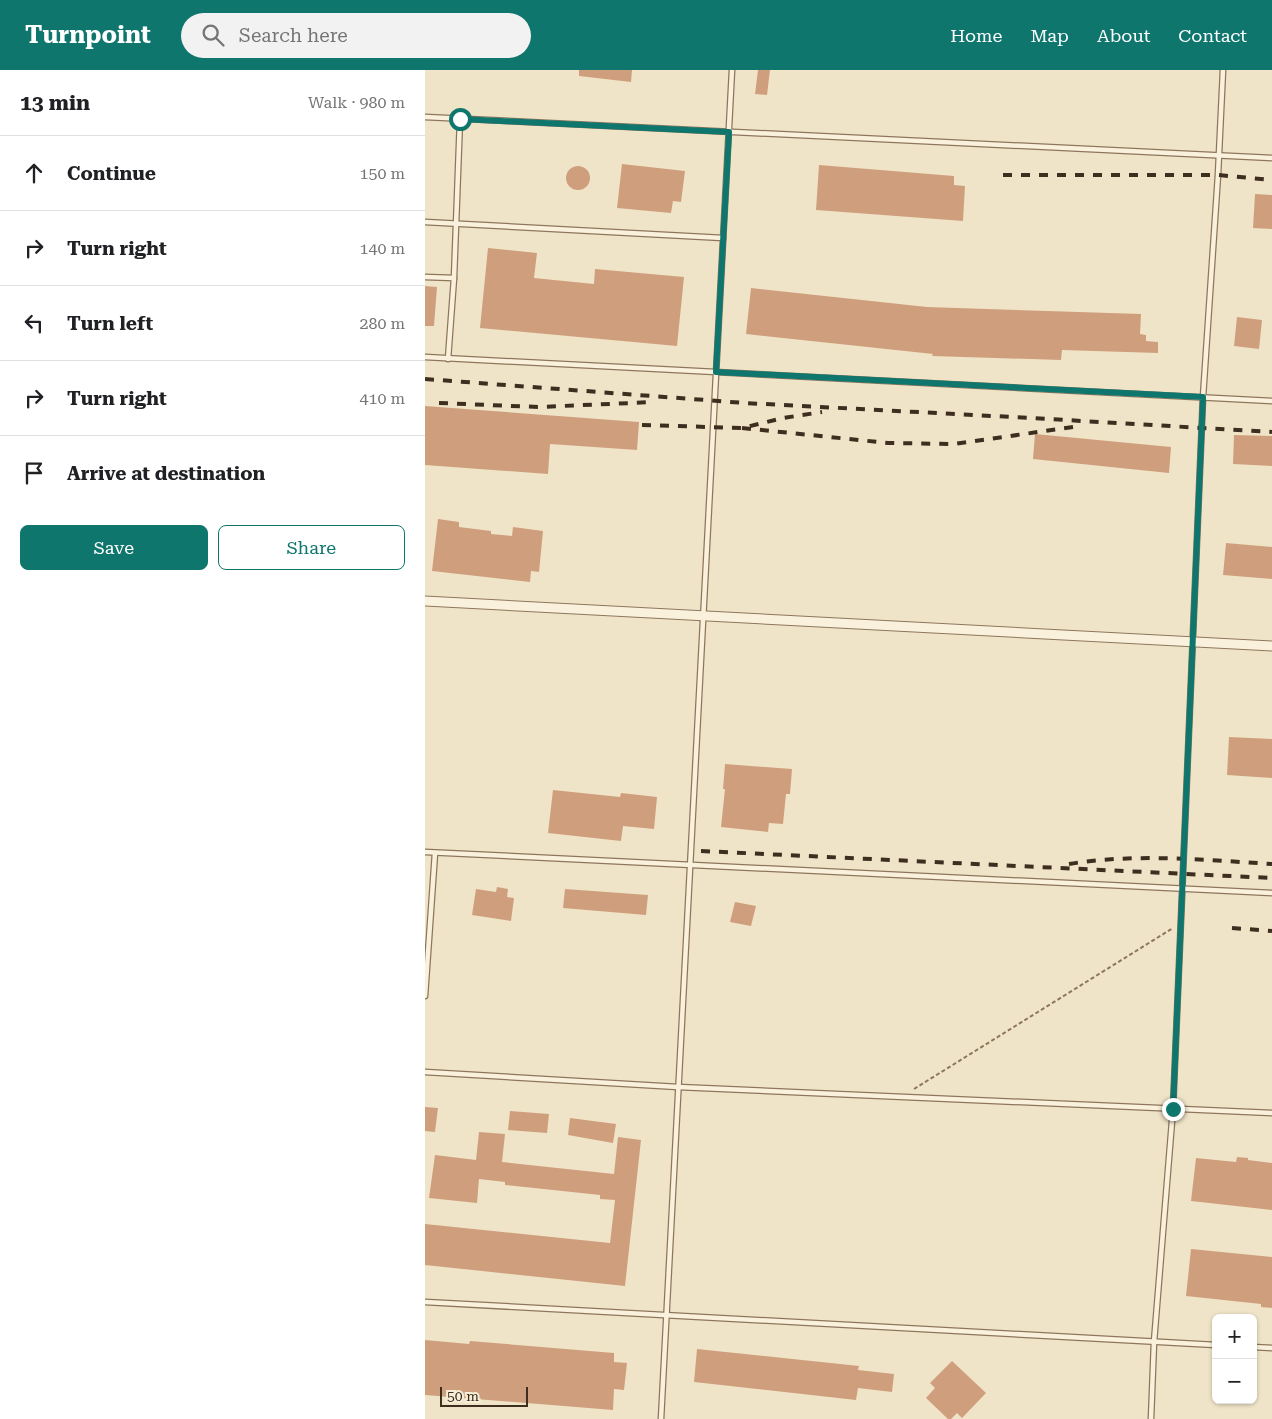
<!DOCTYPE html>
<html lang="en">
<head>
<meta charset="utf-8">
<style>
  body { margin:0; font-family:"Roboto Serif",serif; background:#f2f2f2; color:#202124 }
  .controls { position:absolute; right:15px; bottom:15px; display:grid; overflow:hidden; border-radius:8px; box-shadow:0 1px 4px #0004 }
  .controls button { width:45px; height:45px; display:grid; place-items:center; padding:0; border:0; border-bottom:1px solid #e0e0e0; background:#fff; color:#202124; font:25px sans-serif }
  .scale { position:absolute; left:15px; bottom:12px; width:88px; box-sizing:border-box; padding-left:5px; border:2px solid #3d2e20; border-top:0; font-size:14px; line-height:18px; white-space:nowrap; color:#3d2e20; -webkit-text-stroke:4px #f7eed8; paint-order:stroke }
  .stop { position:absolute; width:15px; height:15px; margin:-11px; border:4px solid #0f766e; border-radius:50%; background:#fff }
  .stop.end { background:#0f766e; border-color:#fff; box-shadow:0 1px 5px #0008 }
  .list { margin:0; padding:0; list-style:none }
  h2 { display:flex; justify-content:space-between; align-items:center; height:65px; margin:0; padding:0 20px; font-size:21px }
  h2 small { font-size:16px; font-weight:400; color:#757577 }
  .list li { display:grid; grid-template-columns:32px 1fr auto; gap:15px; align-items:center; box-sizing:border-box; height:75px; padding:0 20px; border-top:1px solid #e0e0e0 }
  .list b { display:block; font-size:19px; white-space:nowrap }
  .list em { font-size:16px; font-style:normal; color:#757577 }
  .actions { display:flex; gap:10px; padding:15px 20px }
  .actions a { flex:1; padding:11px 0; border:1px solid #0f766e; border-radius:8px; text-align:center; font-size:18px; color:#0f766e }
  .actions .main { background:#0f766e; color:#fff }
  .icon { flex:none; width:28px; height:28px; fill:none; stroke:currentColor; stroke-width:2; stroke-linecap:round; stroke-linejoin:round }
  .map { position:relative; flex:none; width:847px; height:1349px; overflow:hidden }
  header { display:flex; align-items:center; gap:30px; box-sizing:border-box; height:70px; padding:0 25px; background:#0f766e; color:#fff }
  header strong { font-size:24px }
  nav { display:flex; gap:28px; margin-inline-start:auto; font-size:18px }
  .search { width:350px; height:45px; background:#f2f2f2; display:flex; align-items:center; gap:12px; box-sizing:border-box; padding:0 18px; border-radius:28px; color:#757577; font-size:19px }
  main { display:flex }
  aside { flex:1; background:#fff }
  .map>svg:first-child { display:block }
  .building { fill:#cf9f7d }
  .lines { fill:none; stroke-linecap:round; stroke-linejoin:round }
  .lane-casing { stroke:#8d765c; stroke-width:7 }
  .street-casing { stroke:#8d765c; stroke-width:11 }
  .path { stroke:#8d765c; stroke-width:2; stroke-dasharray:4 2.5; stroke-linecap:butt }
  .lane { stroke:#faf1dc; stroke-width:4.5 }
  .street { stroke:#faf1dc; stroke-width:9 }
  .rail { stroke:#3d2e20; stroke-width:4; stroke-dasharray:9 9; stroke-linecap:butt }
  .route { stroke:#0f766e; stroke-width:6 }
</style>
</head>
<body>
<header>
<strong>Turnpoint</strong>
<div class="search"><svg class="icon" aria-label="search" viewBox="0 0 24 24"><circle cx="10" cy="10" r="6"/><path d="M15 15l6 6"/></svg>Search here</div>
<nav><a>Home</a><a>Map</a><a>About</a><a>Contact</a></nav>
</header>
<main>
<aside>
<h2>13 min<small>Walk · 980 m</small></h2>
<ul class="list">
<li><svg class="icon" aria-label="ahead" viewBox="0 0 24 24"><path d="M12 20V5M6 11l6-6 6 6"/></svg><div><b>Continue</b></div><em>150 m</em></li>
<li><svg class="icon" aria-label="right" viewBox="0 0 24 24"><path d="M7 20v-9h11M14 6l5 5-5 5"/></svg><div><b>Turn right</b></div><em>140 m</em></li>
<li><svg class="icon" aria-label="left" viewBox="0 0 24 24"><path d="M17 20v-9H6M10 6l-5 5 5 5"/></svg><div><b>Turn left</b></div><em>280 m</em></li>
<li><svg class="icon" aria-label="right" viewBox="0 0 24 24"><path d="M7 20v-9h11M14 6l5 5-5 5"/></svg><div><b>Turn right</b></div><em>410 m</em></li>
<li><svg class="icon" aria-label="arrive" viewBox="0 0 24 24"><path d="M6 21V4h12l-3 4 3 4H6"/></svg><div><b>Arrive at destination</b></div></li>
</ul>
<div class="actions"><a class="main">Save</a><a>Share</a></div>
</aside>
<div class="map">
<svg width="847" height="1349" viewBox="0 0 847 1349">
  <rect width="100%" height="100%" fill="#f0e4c8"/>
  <!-- building -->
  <g class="building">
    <polygon points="154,0 207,0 206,12 154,6"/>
    <polygon points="333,0 345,0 342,25 330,24"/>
    <polygon points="197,94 260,101 256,132 248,131 246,143 192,138"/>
    <polygon points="394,95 529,106 529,115 540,116 538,151 391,140"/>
    <circle cx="153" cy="108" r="12"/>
    <polygon points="830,124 847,125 847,159 828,158"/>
    <polygon points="63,178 112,183 109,208 169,214 170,199 259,207 252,276 55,258"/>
    <polygon points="0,216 12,217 9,256 0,256"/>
    <polygon points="326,218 502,237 716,244 715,264 721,265 721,271 733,272 733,283 637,280 636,290 507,286 508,284 321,264"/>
    <polygon points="812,247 837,250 834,279 809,276"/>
    <polygon points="0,336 214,352 212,380 125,374 123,404 0,395"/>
    <polygon points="610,364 746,377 744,403 608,389"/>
    <polygon points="809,365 847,366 847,396 808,394"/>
    <polygon points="13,449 34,452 34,457 66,461 66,464 87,466 88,457 118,461 114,502 106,501 105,512 7,501"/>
    <polygon points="801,473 847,477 847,509 798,505"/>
    <polygon points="804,667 847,669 847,708 802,705"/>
    <polygon points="300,694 367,699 365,724 361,724 358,754 344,753 343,762 296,757 300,719 298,719"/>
    <polygon points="128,720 195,727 196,723 232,727 229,759 198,756 196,771 123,763"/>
    <polygon points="72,817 83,819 82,827 89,828 86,851 47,845 51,819 71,822"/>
    <polygon points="140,819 223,825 221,845 138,838"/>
    <polygon points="310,832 331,836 326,856 305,852"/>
    <polygon points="0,1037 13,1038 10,1062 0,1061"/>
    <polygon points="85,1041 124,1044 122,1063 83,1060"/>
    <polygon points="145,1048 191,1054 188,1073 143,1065"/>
    <polygon points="54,1062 80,1064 77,1092 189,1104 193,1067 216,1070 200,1216 0,1195 0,1154 185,1173 190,1130 175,1129 175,1125 80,1115 80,1112 54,1109 52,1133 4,1128 10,1085 51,1090"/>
    <polygon points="812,1087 823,1088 823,1090 847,1093 847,1140 766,1131 771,1088 811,1092"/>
    <polygon points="766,1179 847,1187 847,1238 836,1237 836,1234 761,1226"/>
    <polygon points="0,1270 44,1274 45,1271 189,1283 189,1292 202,1293 199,1320 189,1319 188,1340 0,1325"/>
    <polygon points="272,1279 434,1296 433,1300 469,1304 467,1322 433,1318 431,1330 269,1312"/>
    <polygon points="527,1291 561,1323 537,1348 532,1343 526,1349 523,1349 501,1328 510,1318 505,1313"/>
  </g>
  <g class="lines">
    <defs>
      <g id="lane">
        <polyline points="0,47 847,88"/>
        <polyline points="0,152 298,168"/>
        <polyline points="0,207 29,208 35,49"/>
        <polyline points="0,287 847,331"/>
        <polyline points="23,289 29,208"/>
        <polyline points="0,782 847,823"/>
        <polyline points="0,926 10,783"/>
        <polyline points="0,1002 253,1017 847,1043"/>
        <polyline points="0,1232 791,1275"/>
        <polyline points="828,1277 847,1278"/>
        <polyline points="236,1349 307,0"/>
        <polyline points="726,1349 729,1272 748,1039 778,327 793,105 798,0"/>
      </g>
      <polyline id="street" points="0,531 847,576"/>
    </defs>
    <!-- lane casing -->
    <use href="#lane" class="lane-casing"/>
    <!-- street casing -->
    <use href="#street" class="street-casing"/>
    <!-- path -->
    <polyline class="path" points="489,1019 748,858"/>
    <!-- lane -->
    <use href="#lane" class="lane"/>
    <!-- street -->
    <use href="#street" class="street"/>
    <!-- rail -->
    <g class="rail">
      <polyline points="578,105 793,105 847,110"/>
      <polyline points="0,309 320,333 606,348 847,362"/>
      <polyline points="14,333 114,337 229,332"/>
      <polyline points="217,355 317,358 358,348 397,342"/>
      <polyline points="317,358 463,373 529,374 655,356"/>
      <polyline points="276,781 847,808"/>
      <path d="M644,794C711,783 780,790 847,794"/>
      <polyline points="807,858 847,861"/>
    </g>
  </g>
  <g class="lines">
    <!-- route -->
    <polyline class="route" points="35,49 304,62 291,302 778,327 748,1039"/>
  </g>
</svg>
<div class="controls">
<button>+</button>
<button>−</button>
</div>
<div class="scale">50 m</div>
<div class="stop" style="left:35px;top:49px"></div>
<div class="stop end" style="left:748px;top:1039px"></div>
</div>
</main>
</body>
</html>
